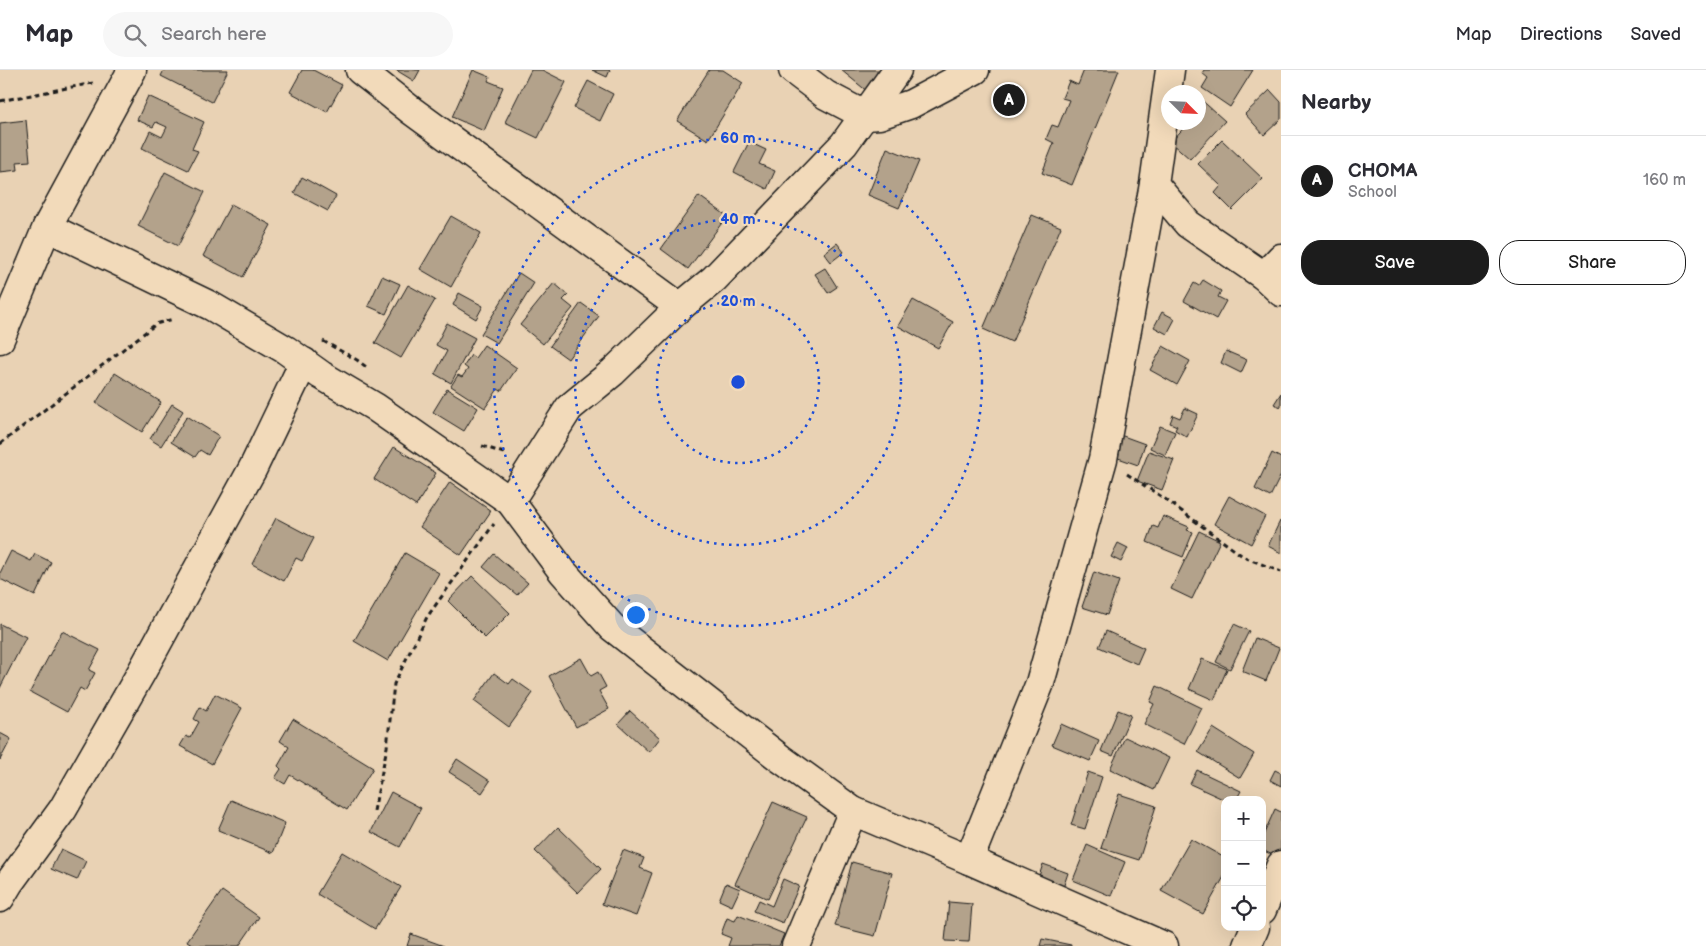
<!DOCTYPE html>
<html lang="en">
<head>
<meta charset="utf-8">
<style>
  body { margin:0; font-family:"Balsamiq Sans",sans-serif; background:#f7f7f7; color:#2b2b33 }
  .controls { position:absolute; right:15px; bottom:15px; display:grid; overflow:hidden; border-radius:10px; box-shadow:0 5px 20px #0002 }
  .controls button { width:45px; height:45px; display:grid; place-items:center; padding:0; border:0; border-bottom:1px solid #e1e1e2; background:#fff; color:#2b2b33; font:25px sans-serif }
  .compass { position:absolute; left:1161px; top:15px; width:45px; height:45px; border-radius:50%; background:#fff; box-shadow:0 5px 20px #0002; rotate:114deg }
  .you { position:absolute; left:635px; top:544px; width:18px; height:18px; margin:-12px; border:4px solid #fff; border-radius:50%; background:#1a73e8; box-shadow:0 0 0 8px #1a73e833 }
  .badge { display:grid; place-items:center; width:32px; height:32px; border-radius:50%; background:#1c1c1c; color:#fff; font-size:16px; font-weight:700 }
  .pin { position:absolute; translate:-50% -50%; border:2px solid #fff; box-shadow:0 1px 5px #0006 }
  .list { margin:0; padding:0; list-style:none }
  h2 { display:flex; justify-content:space-between; align-items:center; height:65px; margin:0; padding:0 20px; font-size:21px }
  h2 small { font-size:16px; font-weight:400; color:#7c7c81 }
  .list li { display:grid; grid-template-columns:32px 1fr auto; gap:15px; align-items:center; box-sizing:border-box; height:90px; padding:0 20px; border-top:1px solid #e1e1e2 }
  .list b { display:block; font-size:19px; white-space:nowrap }
  .list p { margin:0; font-size:16px; white-space:nowrap; color:#7c7c81 }
  .list em { font-size:16px; font-style:normal; color:#7c7c81 }
  .actions { display:flex; gap:10px; padding:15px 20px }
  .actions a { flex:1; padding:11px 0; border:1px solid #1c1c1c; border-radius:20px; text-align:center; font-size:18px; color:#1c1c1c }
  .actions .main { background:#1c1c1c; color:#fff }
  .icon { flex:none; width:28px; height:28px; fill:none; stroke:currentColor; stroke-width:2; stroke-linecap:round; stroke-linejoin:round }
  .map { position:relative; flex:none; width:1281px; height:876px; overflow:hidden }
  header { display:flex; align-items:center; gap:30px; box-sizing:border-box; height:70px; padding:0 25px; background:#fff; border-bottom:1px solid #e1e1e2 }
  header strong { font-size:24px }
  nav { display:flex; gap:28px; margin-inline-start:auto; font-size:18px }
  .search { width:350px; height:45px; background:#f7f7f7; display:flex; align-items:center; gap:12px; box-sizing:border-box; padding:0 18px; border-radius:28px; color:#7c7c81; font-size:19px }
  main { display:flex }
  aside { flex:1; background:#fff }
  .map>svg:first-child { display:block }
  .building { fill:#b3a28b; stroke:#1c1c1c }
  .lines { fill:none; stroke-linecap:round; stroke-linejoin:round }
  .minor-casing { stroke:#1c1c1c; stroke-width:31 }
  .path { stroke:#1c1c1c; stroke-width:3; stroke-dasharray:5 4; stroke-linecap:butt }
  .minor { stroke:#f2daba; stroke-width:28 }
  .ring { fill:none; stroke:#1d4ed8; stroke-width:2.5; stroke-dasharray:2.5 5 }
  .centre { fill:#1d4ed8; stroke:#f2daba; stroke-width:2.5 }
  .ring-label { font-size:15px; text-anchor:middle; font-weight:bold; fill:#1d4ed8; stroke:#f2daba; stroke-width:4.5; stroke-linejoin:round; paint-order:stroke }
</style>
</head>
<body>
<header>
<strong>Map</strong>
<div class="search"><svg class="icon" aria-label="search" viewBox="0 0 24 24"><circle cx="10" cy="10" r="6"/><path d="M15 15l6 6"/></svg>Search here</div>
<nav><a>Map</a><a>Directions</a><a>Saved</a></nav>
</header>
<main>
<div class="map">
<svg width="1281" height="876" viewBox="0 0 1281 876">
  <rect width="100%" height="100%" fill="#e9d2b4"/>
  <filter id="ink" filterUnits="userSpaceOnUse"><feTurbulence type="fractalNoise" baseFrequency=".02" numOctaves="2"/><feDisplacementMap in="SourceGraphic" scale="10" xChannelSelector="R" yChannelSelector="G"/><feConvolveMatrix kernelMatrix="1 2 1 2 8 2 1 2 1" color-interpolation-filters="sRGB"/></filter>
  <g filter="url(#ink)">
    <!-- building -->
    <g class="building">
      <polygon points="164,0 228,0 212,32 161,6"/>
      <polygon points="302,0 313,0 342,15 327,42 290,22"/>
      <polygon points="396,0 420,0 414,11"/>
      <polygon points="473,0 490,7 488,11 503,17 484,61 452,47"/>
      <polygon points="531,0 542,0 566,12 538,68 505,52"/>
      <polygon points="592,0 610,0 607,7"/>
      <polygon points="709,0 723,0 743,13 708,70 677,51"/>
      <polygon points="841,0 886,0 868,22"/>
      <polygon points="1084,0 1119,0 1072,115 1042,103 1054,73 1046,69 1052,55 1058,57 1069,30 1062,28 1069,11 1078,15"/>
      <polygon points="1204,0 1253,0 1230,37 1202,18 1208,8 1202,3"/>
      <polygon points="588,11 613,24 600,51 574,38"/>
      <polygon points="1270,20 1281,32 1281,49 1264,65 1245,44"/>
      <polygon points="148,26 204,52 192,79 198,81 188,100 142,78 150,61 162,67 167,57 156,52 153,57 137,50"/>
      <polygon points="1198,27 1225,51 1190,89 1171,72 1189,52 1198,52"/>
      <polygon points="26,50 30,91 17,92 18,100 0,102 0,53"/>
      <polygon points="1222,70 1263,109 1232,140 1215,123 1221,116 1198,94"/>
      <polygon points="749,72 766,80 759,94 775,101 767,119 734,102"/>
      <polygon points="887,78 919,91 899,138 868,125"/>
      <polygon points="165,102 205,122 178,176 138,156"/>
      <polygon points="302,107 336,126 328,141 294,123"/>
      <polygon points="699,126 727,146 688,199 661,179"/>
      <polygon points="231,134 271,155 243,207 203,186"/>
      <polygon points="1032,145 1061,157 1012,272 983,259"/>
      <polygon points="451,146 481,163 451,217 420,199"/>
      <polygon points="837,173 844,182 831,192 824,183"/>
      <polygon points="825,198 837,217 828,223 815,204"/>
      <polygon points="519,203 534,213 497,273 481,264"/>
      <polygon points="382,206 400,214 386,244 368,236"/>
      <polygon points="1203,210 1221,221 1218,227 1226,231 1216,249 1184,231 1194,213 1199,216"/>
      <polygon points="554,213 568,225 563,230 573,238 543,274 520,255"/>
      <polygon points="408,215 435,230 401,288 375,273"/>
      <polygon points="459,223 483,236 476,249 453,235"/>
      <polygon points="913,230 953,252 938,278 898,256"/>
      <polygon points="581,233 599,246 568,289 550,276"/>
      <polygon points="1162,242 1175,249 1167,264 1154,257"/>
      <polygon points="447,253 475,268 451,313 435,304 447,281 436,275"/>
      <polygon points="484,275 517,298 501,321 498,319 485,338 451,316 458,305 462,307 468,299 464,296 471,285 475,288"/>
      <polygon points="1163,276 1190,291 1177,315 1150,300"/>
      <polygon points="1226,281 1247,290 1241,303 1221,293"/>
      <polygon points="115,303 161,332 142,362 96,333"/>
      <polygon points="447,319 478,338 464,361 433,342"/>
      <polygon points="1281,323 1281,337 1274,334"/>
      <polygon points="172,334 183,341 161,376 150,369"/>
      <polygon points="1185,338 1198,344 1187,367 1175,360 1177,356 1170,353 1173,345 1180,348"/>
      <polygon points="187,346 219,366 208,385 200,380 195,387 171,372"/>
      <polygon points="1160,356 1175,362 1165,385 1150,378"/>
      <polygon points="1112,362 1145,374 1138,395 1104,383"/>
      <polygon points="394,377 436,403 416,436 374,409"/>
      <polygon points="1149,381 1174,390 1162,420 1137,411"/>
      <polygon points="1272,383 1281,388 1281,405 1270,427 1255,419"/>
      <polygon points="450,412 491,441 461,485 420,457"/>
      <polygon points="1229,426 1265,446 1251,474 1214,454"/>
      <polygon points="1163,446 1189,457 1187,460 1193,462 1183,487 1147,472 1153,456 1158,458"/>
      <polygon points="276,448 314,468 302,491 296,488 284,511 252,494"/>
      <polygon points="1280,451 1281,452 1281,483 1268,476"/>
      <polygon points="1199,461 1220,471 1192,529 1171,519"/>
      <polygon points="1118,473 1128,478 1121,492 1111,487"/>
      <polygon points="11,481 31,491 35,484 51,492 35,526 0,509 0,503"/>
      <polygon points="405,483 439,503 388,591 354,571"/>
      <polygon points="494,484 528,513 517,525 483,497"/>
      <polygon points="1094,502 1119,511 1107,545 1082,537"/>
      <polygon points="472,506 510,543 485,568 448,531"/>
      <polygon points="0,554 26,567 0,618"/>
      <polygon points="1234,554 1249,561 1230,599 1216,592"/>
      <polygon points="62,561 100,580 89,600 95,603 85,621 80,618 67,642 30,622"/>
      <polygon points="1106,561 1144,578 1137,594 1099,577"/>
      <polygon points="1255,568 1279,578 1266,611 1242,601"/>
      <polygon points="581,588 591,606 598,602 606,617 599,621 609,639 576,657 549,606"/>
      <polygon points="1202,589 1227,599 1214,630 1189,619"/>
      <polygon points="494,603 509,614 513,609 533,623 509,657 474,631"/>
      <polygon points="1157,616 1202,638 1184,674 1144,654 1154,634 1150,632"/>
      <polygon points="215,624 242,638 212,694 180,676 186,666 190,668 199,652 194,649 200,637 206,641"/>
      <polygon points="1118,640 1131,645 1113,686 1101,681"/>
      <polygon points="630,641 660,668 649,682 618,654"/>
      <polygon points="293,649 373,698 347,740 290,705 285,714 275,708 281,699 278,696 289,677 280,671"/>
      <polygon points="1061,654 1099,671 1090,691 1052,675"/>
      <polygon points="1213,658 1254,684 1240,708 1198,682"/>
      <polygon points="0,663 11,669 0,690"/>
      <polygon points="1125,667 1169,688 1154,720 1110,699"/>
      <polygon points="457,689 490,711 482,723 449,702"/>
      <polygon points="1197,700 1241,721 1236,730 1225,730 1190,714"/>
      <polygon points="1275,700 1281,703 1281,716 1270,710"/>
      <polygon points="1088,702 1102,707 1085,759 1071,755"/>
      <polygon points="391,722 421,738 400,777 371,762"/>
      <polygon points="1119,724 1156,736 1139,790 1101,778"/>
      <polygon points="231,730 285,753 273,783 218,760"/>
      <polygon points="773,732 807,747 768,829 735,814"/>
      <polygon points="1275,739 1281,742 1281,783 1279,788 1262,780 1262,768"/>
      <polygon points="558,757 601,799 578,823 535,781"/>
      <polygon points="1191,769 1225,788 1225,805 1203,844 1161,821"/>
      <polygon points="1087,775 1125,792 1111,826 1073,810"/>
      <polygon points="61,779 86,791 77,810 51,799"/>
      <polygon points="623,780 644,788 640,798 652,803 636,846 602,834"/>
      <polygon points="342,782 401,817 375,859 317,824"/>
      <polygon points="852,792 892,803 875,866 835,856"/>
      <polygon points="1043,794 1068,803 1063,818 1038,809"/>
      <polygon points="783,809 799,816 783,853 754,841 759,830 772,836"/>
      <polygon points="726,813 740,819 732,836 719,830"/>
      <polygon points="222,821 259,847 239,876 195,876 187,871"/>
      <polygon points="949,832 972,834 969,872 945,871"/>
      <polygon points="738,845 784,864 779,876 728,876 731,868 721,864 727,848 735,851"/>
      <polygon points="411,864 444,876 407,876"/>
      <polygon points="1042,869 1071,875 1071,876 1040,876"/>
    </g>
    <g class="lines">
      <defs>
        <g id="minor">
          <polyline points="360,0 412,41 680,237"/>
          <polyline points="793,0 826,25 866,46 879,45 911,34 975,0"/>
          <polyline points="1170,0 1154,114 1188,154 1264,206 1281,222"/>
          <polyline points="47,157 211,236 286,280 321,305 375,337 510,431 563,502 612,557 781,689 853,741 969,790 1040,613 1103,389 1154,114"/>
          <polyline points="1264,206 1281,188"/>
          <polyline points="0,269 47,157 132,0"/>
          <polyline points="510,431 569,338 613,302 680,237 714,209 844,74 897,0"/>
          <polyline points="969,790 1164,876"/>
          <polyline points="0,828 9,813 63,739 141,603 253,398 304,292"/>
          <polyline points="1262,840 1281,795"/>
          <polyline points="796,876 853,741"/>
          <polyline points="1247,876 1255,857"/>
        </g>
      </defs>
      <!-- minor casing -->
      <use href="#minor" class="minor-casing"/>
      <!-- path -->
      <g class="path">
        <polyline points="0,31 93,13"/>
        <polyline points="323,271 357,290 369,299"/>
        <polyline points="0,374 156,254 173,249"/>
        <polyline points="482,376 507,384"/>
        <polyline points="1127,404 1165,429 1244,487 1281,502"/>
        <polyline points="374,741 387,677 394,614 427,547 494,454"/>
      </g>
      <!-- minor -->
      <use href="#minor" class="minor"/>
    </g>
  </g>
  <!-- distance rings -->
  <g class="ring">
    <circle cx="738" cy="312" r="81"/>
    <circle cx="738" cy="312" r="163"/>
    <circle cx="738" cy="312" r="244"/>
  </g>
  <circle cx="738" cy="312" r="8" class="centre"/>
  <g class="ring-label">
    <text x="738" y="73">60 m</text>
    <text x="738" y="154">40 m</text>
    <text x="738" y="236">20 m</text>
  </g>
</svg>
<div class="controls">
<button>+</button>
<button>−</button>
<button><svg class="icon" aria-label="locate" viewBox="0 0 24 24"><circle cx="12" cy="12" r="6"/><path d="M12 2v4M12 18v4M2 12h4M18 12h4"/></svg></button>
</div>
<svg class="compass" viewBox="-18 -18 36 36"><path d="M0-13l5 13h-10z" fill="#e53935"/><path d="M0 13l5-13h-10z" fill="#7c7c81"/></svg>
<div class="you"></div>
<div class="pin badge" style="left:1009px;top:30px">A</div>
</div>
<aside>
<h2>Nearby<small></small></h2>
<ul class="list">
<li><span class="badge">A</span><div><b>CHOMA</b><p>School</p></div><em>160 m</em></li>
</ul>
<div class="actions"><a class="main">Save</a><a>Share</a></div>
</aside>
</main>
</body>
</html>
